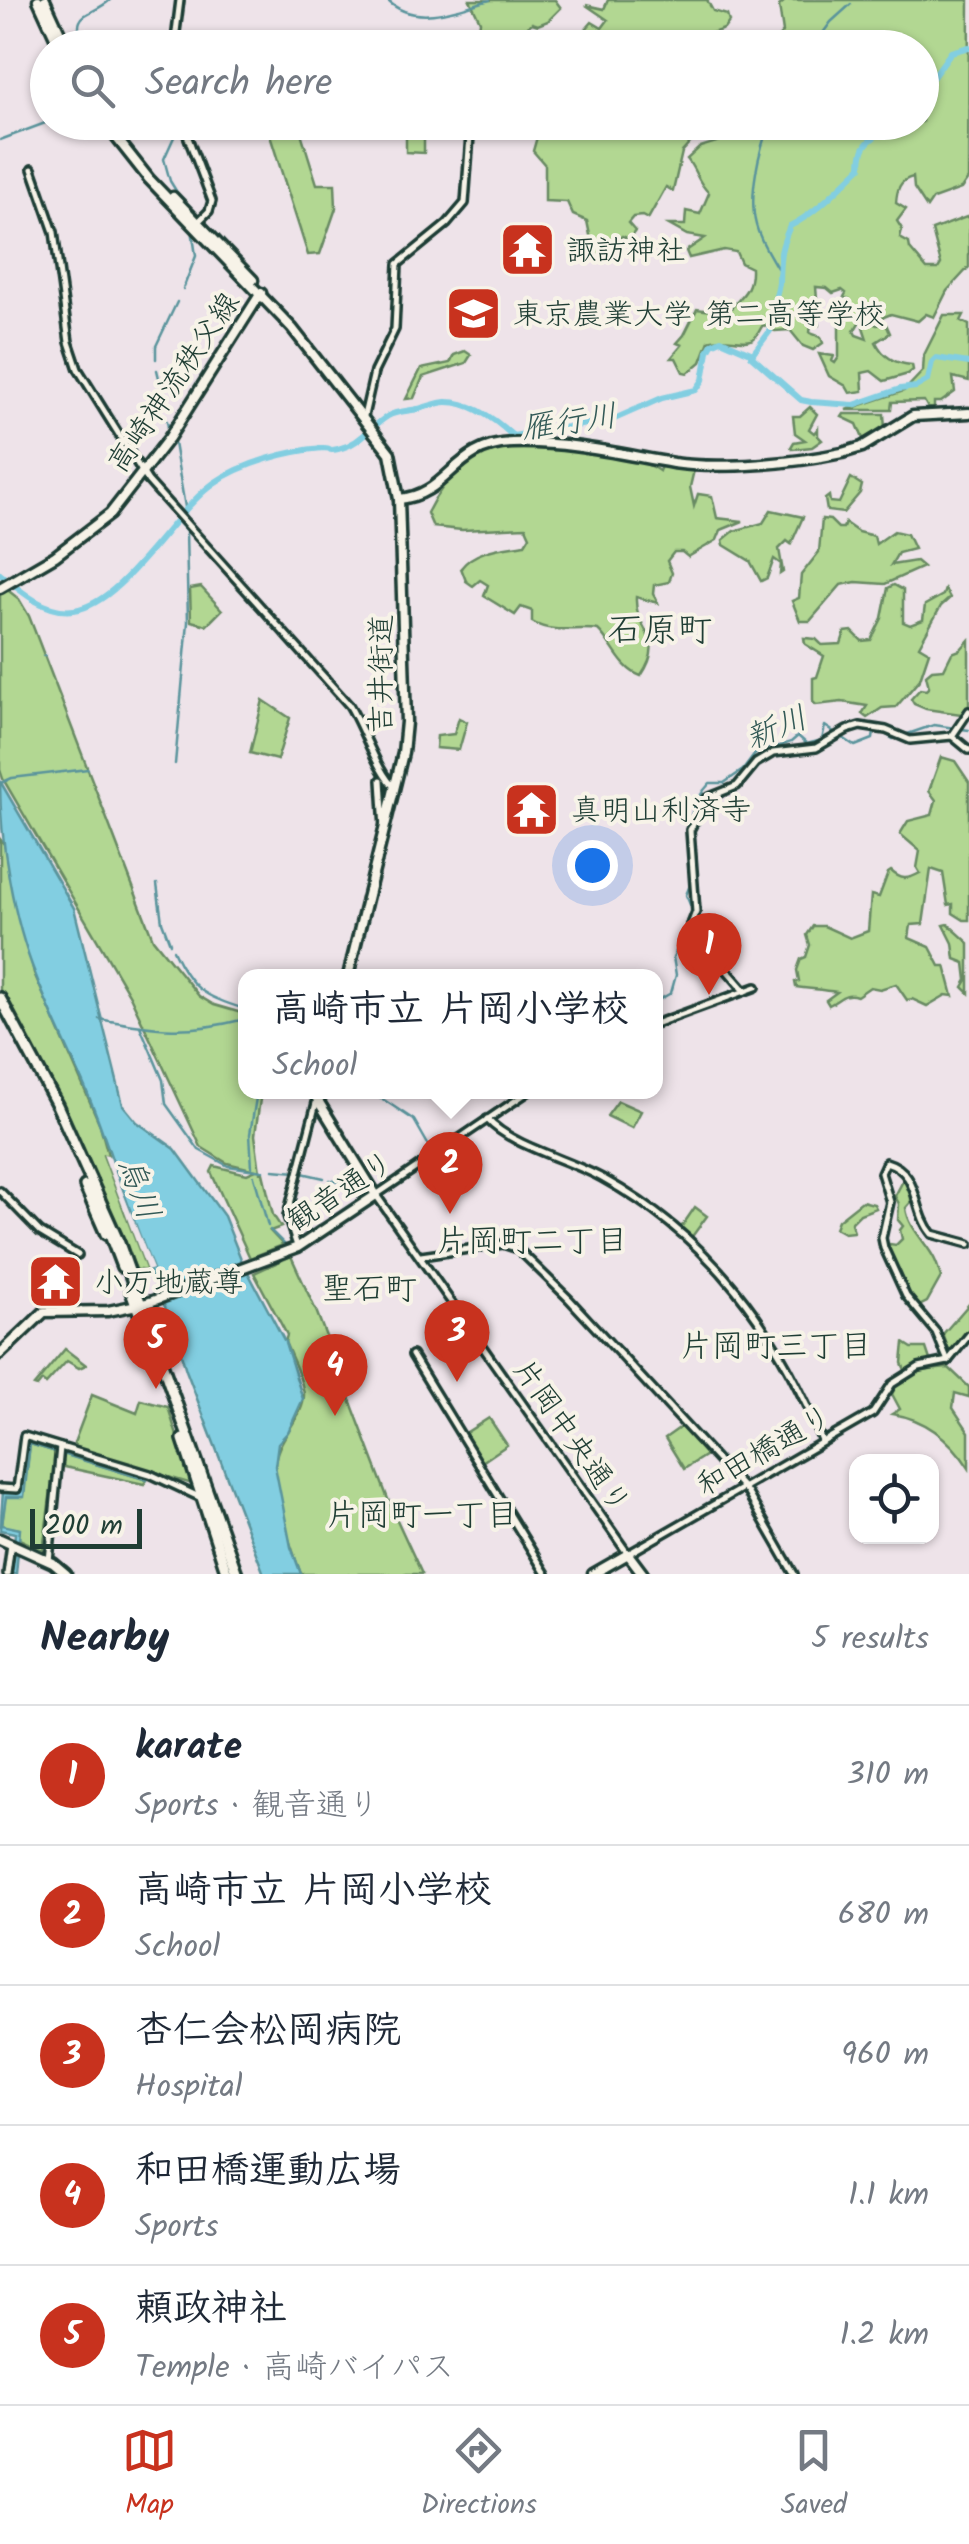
<!DOCTYPE html>
<html lang="en">
<head>
<meta charset="utf-8">
<style>
  body { margin:0; font-family:Kalam,"Klee One",sans-serif; background:#f2f2f3; color:#1f2937 }
  .controls { position:absolute; right:30px; bottom:30px; display:grid; overflow:hidden; border-radius:20px; box-shadow:0 2px 8px #0004 }
  .controls button { width:90px; height:90px; display:grid; place-items:center; padding:0; border:0; border-bottom:2px solid #e0e1e3; background:#fff; color:#1f2937; font:50px sans-serif }
  .scale { position:absolute; left:30px; bottom:25px; width:112px; box-sizing:border-box; padding-left:10px; border:5px solid #1f3d34; border-top:0; font-size:28px; line-height:35px; white-space:nowrap; color:#1f3d34; -webkit-text-stroke:8px #f7f3e8; paint-order:stroke }
  .you { position:absolute; left:592px; top:865px; width:35px; height:35px; margin:-25px; border:8px solid #fff; border-radius:50%; background:#1a73e8; box-shadow:0 0 0 15px #1a73e833 }
  .badge { display:grid; place-items:center; width:65px; height:65px; border-radius:50%; background:#c8321e; color:#fff; font-size:32px; font-weight:700 }
  .pin { position:absolute; translate:-50% -82px; filter:drop-shadow(0 2px 5px #0008) }
  .pin::after { content:''; position:absolute; top:52px; width:35px; height:30px; background:inherit; clip-path:polygon(0 0,100% 0,50% 100%) }
  .popup { position:absolute; left:238px; top:969px; width:425px; height:130px; box-sizing:border-box; display:grid; place-content:center; border-radius:20px; background:#fff; filter:drop-shadow(0 2px 8px #0005); font-size:32px; white-space:nowrap; color:#747a83 }
  .popup b { font-size:38px; color:#1f2937 }
  .popup::after { content:''; position:absolute; left:50%; top:100%; margin-left:-20px; border:20px solid transparent; border-top-color:#fff }
  .list { margin:0; padding:0; list-style:none }
  h2 { display:flex; justify-content:space-between; align-items:center; height:130px; margin:0; padding:0 40px; font-size:42px }
  h2 small { font-size:32px; font-weight:400; color:#747a83 }
  .list li { display:grid; grid-template-columns:65px 1fr auto; gap:30px; align-items:center; box-sizing:border-box; height:140px; padding:0 40px; border-top:2px solid #e0e1e3 }
  .list b { display:block; font-size:38px; white-space:nowrap }
  .list p { margin:0; font-size:32px; white-space:nowrap; color:#747a83 }
  .list em { font-size:32px; font-style:normal; color:#747a83 }
  .icon { flex:none; width:55px; height:55px; fill:none; stroke:currentColor; stroke-width:2; stroke-linecap:round; stroke-linejoin:round }
  .map { position:relative; flex:none; width:969px; height:1574px; overflow:hidden }
  .search { position:absolute; background:#fff; box-shadow:0 2px 8px #0004; left:30px; right:30px; top:30px; height:110px; display:flex; align-items:center; gap:25px; box-sizing:border-box; padding:0 35px; border-radius:55px; color:#747a83; font-size:38px }
  .sheet { height:830px; background:#fff }
  nav { display:flex; justify-content:space-around; align-items:center; box-sizing:border-box; height:140px; border-top:2px solid #e0e1e3; background:#fff; font-size:28px; color:#747a83 }
  nav a { display:grid; justify-items:center; gap:5px }
  nav .on { color:#c8321e }
  .map>svg:first-child { display:block }
  .green { fill:#b2d792; stroke:#688a63; stroke-width:2.5 }
  .water { fill:#82cee1; stroke:#5a949c; stroke-width:2.5 }
  .pier { fill:#eee3e9 }
  .lines { fill:none; stroke-linecap:round; stroke-linejoin:round }
  .stream { stroke:#5a949c; stroke-width:2.5 }
  .river { stroke:#82cee1; stroke-width:6 }
  .minor-casing { stroke:#1f3d34; stroke-width:12 }
  .major-casing { stroke:#1f3d34; stroke-width:15 }
  .highway-casing { stroke:#1f3d34; stroke-width:16 }
  .minor { stroke:#f7f3e8; stroke-width:5 }
  .major { stroke:#f7f3e8; stroke-width:8 }
  .highway { stroke:#f7f3e8; stroke-width:9 }
  .labels { text-anchor:middle; stroke-width:8; stroke-linejoin:round; paint-order:stroke }
  .poi-label { font-size:30px; fill:#1f3d34; stroke:#f7f3e8; text-anchor:start }
  .street-label { font-size:30px; fill:#1f3d34; stroke:#f7f3e8 }
  .water-label { font-size:32px; font-style:italic; fill:#335a57; stroke:#f7f3e8 }
  .neighbourhood-label { font-size:32px; fill:#1f3d34; stroke:#f7f3e8 }
  .quarter-label { font-size:35px; fill:#1f3d34; stroke:#f7f3e8 }
</style>
</head>
<body>
<div class="map">
<svg width="969" height="1574" viewBox="0 0 969 1574">
  <rect width="100%" height="100%" fill="#eee3e9"/>
  <filter id="ink" filterUnits="userSpaceOnUse"><feTurbulence type="fractalNoise" baseFrequency=".01" numOctaves="2"/><feDisplacementMap in="SourceGraphic" scale="20" xChannelSelector="R" yChannelSelector="G"/><feConvolveMatrix kernelMatrix="1 2 1 2 8 2 1 2 1" color-interpolation-filters="sRGB"/></filter>
  <g filter="url(#ink)">
    <!-- green -->
    <g class="green">
      <path d="M470,0H555L561,8L548,21L538,25L532,23C518,38 495,33 478,41L480,21Z"/>
      <polygon points="608,0 707,0 713,11 727,15 729,22 724,29 712,33 718,47 557,47 559,41 566,37 579,37 592,22 602,28 608,20 586,5 604,9"/>
      <path d="M786,0H969L968,179L961,189L933,199L927,208L914,188L913,177C899,180 897,190 896,203L906,209L897,221L902,229L900,238L909,243L910,249L927,269H938L941,264L932,230L969,216V267L947,291L934,317L926,314L918,321L891,314L879,319L866,311L854,331L856,335L867,339L863,327L870,322L877,325L886,324L890,333L876,342C883,357 896,364 912,365L913,370L908,374L884,381L871,371L862,373L863,391L850,393L846,386L829,376L819,354L834,356L832,361L835,363L839,357V323H845L849,299L844,297L846,293L842,290L833,293L827,288L816,287L819,325L811,324L810,333L821,337L823,343L813,350L803,346L790,330L775,331L763,325C759,330 758,336 753,339C744,345 723,335 709,341L701,362L688,373L683,372L676,358H671L682,345L677,343L684,335L697,309L727,313C740,296 752,292 751,268L741,263L736,252L724,250L689,258L686,251L705,238L687,235L669,225H685L686,211L700,214L709,193C698,183 696,170 687,159L700,147L720,141L740,123L922,122V48L769,47L783,32L779,6Z"/>
      <polygon points="697,122 703,129 682,152 673,191 666,187 648,219 642,216 633,217 628,223 635,231 629,239 622,236 602,254 594,254 587,221 573,215 567,202 545,201 545,165 533,151 537,137 536,123"/>
      <polygon points="266,123 298,123 317,184 335,184 336,208 320,254 308,255"/>
      <polygon points="406,131 424,132 424,153 406,152"/>
      <polygon points="944,315 964,315 961,321 969,325 969,381 953,377 955,392 941,402 934,402 934,409 928,408 924,401 892,402 891,410 846,410 904,391 923,371 924,355"/>
      <polygon points="465,351 471,355 466,363 423,377 414,398 406,399 421,369 450,363 454,355"/>
      <polygon points="810,407 817,414 809,429 814,433 818,428 818,436 822,440 812,447 793,449 791,447 794,442 805,440 795,433 793,416 800,416"/>
      <polygon points="844,414 884,414 885,430 864,441 857,424 842,417"/>
      <path d="M515,445C552,448 629,450 659,471L661,466L694,470L690,487L694,506L698,494L712,496L717,518L743,521L721,530L717,540L688,557L682,552H674L667,561L672,573L669,582L654,585L653,594L658,603L636,597C634,632 668,636 641,676C620,669 613,644 598,630C575,626 554,635 532,622V611L521,607L515,615L484,596L488,585L480,580L473,586L466,581L461,568C475,549 503,548 525,544L530,536L526,527L462,530L433,527L427,513C445,476 472,452 515,445Z"/>
      <polygon points="851,478 862,485 860,493 843,513 827,511 825,499 829,496 830,502 839,503"/>
      <polygon points="771,510 803,517 791,544 787,541 779,549 783,572 780,574 781,564 774,559 767,578 761,581 750,561 724,545 723,540 734,531 763,523"/>
      <polygon points="822,519 830,520 838,528 843,528 845,523 858,532 874,536 876,544 894,531 907,534 914,549 898,553 891,565 916,561 923,567 885,584 856,582 841,585 810,621 800,621 792,601 799,598 801,575 819,552"/>
      <polygon points="0,584 19,599 29,616 153,939 199,996 214,1005 245,1014 242,1016 245,1025 245,1092 261,1092 255,1135 260,1172 263,1173 273,1215 281,1227 270,1231 283,1245 250,1258 211,1172 214,1166 247,1174 256,1170 227,1163 201,1147 130,996 3,779 0,770"/>
      <polygon points="894,585 903,590 903,622 910,625 923,620 925,605 943,595 945,589 950,598 941,606 919,646 929,652 920,679 896,707 882,708 867,718 862,714 867,706 842,702 816,705 813,702 813,678 817,677 824,656 805,644 804,638 816,639 822,645 841,644 845,632 852,631 862,641 871,640 882,618 888,588"/>
      <polygon points="201,587 222,610 207,625 191,621 190,589"/>
      <polygon points="969,640 969,708 961,714 926,709 914,704 911,699 920,689 926,690 929,687 926,675 932,670 944,669 952,653 960,650"/>
      <polygon points="263,700 290,718 277,760 250,753"/>
      <polygon points="459,718 467,722 459,750 436,748 437,736 454,734"/>
      <path d="M941,757L955,761L969,782V920H964L953,913V904L948,905L943,873L931,869L923,924L911,925L909,938L930,947L940,966H945L953,996L946,995L927,1006L912,999L907,1000L896,984L880,989L870,987L857,996C844,992 841,999 829,1005L826,1000L837,992C823,990 812,989 796,987L795,982L799,981L797,970L801,959L806,957L810,945L807,935L813,926H824L850,938L868,931L871,895L879,897L888,873L891,871C901,880 907,880 920,873L917,868L920,851L900,834L908,821L932,815L936,800L929,791Z"/>
      <polygon points="0,839 4,844 34,973 100,1125 108,1155 103,1155 147,1271 139,1270 139,1275 49,1086 42,1063 44,1075 0,993"/>
      <polygon points="948,924 969,943 969,993 963,987 967,980 965,963 955,959 953,943 944,925"/>
      <polygon points="618,1101 641,1111 632,1128 607,1116"/>
      <path d="M905,1177L911,1190V1202L906,1208C908,1228 928,1244 935,1260C938,1266 939,1272 941,1277L927,1302L919,1306L909,1296L887,1248L890,1244L896,1245L902,1239L900,1230L903,1226L898,1220L899,1204L895,1196Z"/>
      <polygon points="862,1201 874,1204 876,1208 860,1214 851,1223 854,1232 844,1233 835,1228 838,1220"/>
      <polygon points="695,1207 707,1216 691,1238 680,1229"/>
      <path d="M291,1256L317,1313L391,1507L422,1574H301C289,1541 275,1502 275,1466C275,1438 305,1418 304,1394C302,1378 291,1357 285,1342L287,1335L254,1273Z"/>
      <polygon points="969,1304 969,1332 949,1351 943,1334"/>
      <polygon points="904,1343 912,1348 926,1348 931,1363 905,1370 902,1363"/>
      <polygon points="65,1349 86,1365 79,1368 67,1361 46,1384 42,1381 37,1387 34,1386"/>
      <path d="M949,1368L969,1387V1397L955,1393L953,1408L969,1432V1468C951,1440 927,1419 892,1414L900,1409L892,1394C900,1371 927,1370 949,1368Z"/>
      <polygon points="92,1395 137,1413 141,1400 168,1407 192,1484 77,1450 74,1443"/>
      <polygon points="489,1418 507,1445 482,1462 464,1434"/>
      <polygon points="685,1424 711,1452 684,1469 665,1438"/>
      <polygon points="30,1444 56,1452 43,1550 19,1539 19,1529 2,1526 5,1496 23,1497"/>
      <polygon points="61,1453 147,1480 144,1484 60,1466"/>
    </g>
    <!-- water -->
    <g class="water">
      <path d="M0,781L74,908L123,1105L137,1122L175,1149L224,1216L241,1259L285,1342L303,1399L288,1432L278,1443L275,1466L291,1547L301,1574H264L186,1370L171,1321L149,1270L153,1269C133,1221 117,1173 100,1125C82,1074 55,1026 36,976C13,919 0,842 0,781Z"/>
      <polygon points="28,1439 148,1476 147,1480 30,1444 24,1497 6,1497 2,1525 20,1529 16,1574 11,1574 15,1533 0,1530 3,1492 20,1492"/>
    </g>
    <!-- pier -->
    <g class="pier">
      <polygon points="103,1154 108,1155 153,1269 147,1271"/>
      <polygon points="247,1260 253,1270 159,1305 154,1294"/>
    </g>
    <g class="lines">
      <!-- stream -->
      <g class="stream">
        <path d="M387,0C415,28 457,9 490,0"/>
        <path d="M84,48C69,9 90,18 110,0"/>
        <polyline points="812,48 831,22 851,4"/>
        <path d="M770,122C759,150 748,196 756,225C760,241 769,254 777,268"/>
        <polyline points="166,123 174,137 164,159 170,181 186,207"/>
        <polyline points="0,140 48,122"/>
        <polyline points="183,289 196,256 192,229"/>
        <polyline points="156,359 156,346 177,302"/>
        <polyline points="157,370 163,394"/>
        <polyline points="167,421 168,427"/>
        <polyline points="174,443 185,507"/>
        <polyline points="43,656 45,655"/>
        <polyline points="175,764 188,622 186,531 176,520"/>
        <polyline points="1,783 12,778 88,769"/>
        <path d="M690,858C683,831 691,803 710,783H724L743,770L755,754L791,742L798,736L807,744L822,740L825,726L855,746L873,739L874,732H882L893,739L934,725L969,730"/>
        <polyline points="692,880 686,895 694,914"/>
        <polyline points="157,884 162,922 170,943"/>
        <path d="M173,950C191,989 204,997 245,1009"/>
        <polyline points="655,1002 671,993 676,975 673,957 687,930"/>
        <path d="M99,1019C158,1030 186,1034 245,1019"/>
        <polyline points="140,1026 163,1080 166,1104 199,1150 228,1166 263,1171"/>
        <polyline points="372,1092 414,1120 430,1148 445,1162 450,1176"/>
        <polyline points="252,1167 250,1134 257,1092"/>
        <polyline points="273,1170 296,1172"/>
        <polyline points="302,1173 324,1178"/>
        <polyline points="254,1176 268,1226"/>
        <polyline points="330,1180 365,1188"/>
        <polyline points="270,1230 285,1245"/>
      </g>
      <!-- river -->
      <g class="river">
        <polyline points="922,81 933,77 951,52 969,47"/>
        <path d="M752,355L770,331C767,309 777,302 779,282C780,257 779,251 790,226C815,214 840,187 861,167C861,137 874,141 894,122"/>
        <path d="M0,574C20,591 46,614 74,610C124,603 172,513 214,483C243,463 288,451 323,448C336,448 324,452 338,449C360,444 370,427 388,416C396,411 409,411 418,409C427,407 438,402 447,402C473,402 497,421 513,436L612,420L662,398L696,390L703,380L708,351L712,344L721,340L753,354L751,356L801,400L811,402L854,405L900,389L916,387L928,380L932,362L936,358L969,363"/>
      </g>
      <defs>
        <g id="minor">
          <polyline points="174,48 180,0"/>
          <polyline points="182,122 212,201 209,211 196,224"/>
          <path d="M32,169L54,232L69,342L78,369L148,481L349,705C362,725 380,778 395,787"/>
          <polyline points="364,416 374,372 395,329 398,264 447,224 465,203 471,122"/>
          <polyline points="952,736 969,711"/>
          <polyline points="381,780 384,829"/>
          <polyline points="745,991 713,954 688,953 683,945 696,912 690,830 707,798 737,786 756,763 773,753 816,748 847,730 860,726 886,730 910,740 952,736 969,750"/>
          <polyline points="655,1024 756,987"/>
          <polyline points="528,1092 376,1195 628,1554 873,1413 892,1384 919,1367 948,1361"/>
          <path d="M487,1119C511,1146 568,1159 602,1178C711,1238 776,1328 822,1441"/>
          <polyline points="0,1191 40,1232 78,1255"/>
          <polyline points="297,1246 287,1216 317,1099"/>
          <polyline points="421,1256 503,1244 518,1249 569,1299 747,1492 794,1574"/>
          <polyline points="412,1355 546,1574"/>
          <path d="M948,1361L936,1332L906,1296L884,1248L882,1238L890,1202L881,1173L886,1162C921,1172 912,1211 932,1234L969,1244"/>
          <polyline points="948,1361 969,1335"/>
          <polyline points="0,1488 17,1489 24,1436 150,1474 199,1497"/>
          <polyline points="49,1561 60,1447"/>
          <polyline points="7,1574 11,1544"/>
        </g>
        <g id="major">
          <polyline points="38,0 60,48"/>
          <polyline points="45,0 67,48"/>
          <polyline points="104,122 149,179 292,328 390,453 399,499 406,722 403,753 348,976"/>
          <polyline points="173,197 253,280"/>
          <path d="M399,499C449,495 453,445 512,443C567,441 620,454 673,463C721,470 795,463 842,453L862,447L913,416L969,413"/>
          <polyline points="0,588 55,556 110,514 169,438 261,293"/>
          <polyline points="0,1354 44,1312 108,1311 147,1303 298,1247 376,1195 317,1099 319,1092"/>
          <polyline points="0,1539 53,1563 66,1574"/>
          <polyline points="593,1574 628,1554 643,1574"/>
        </g>
        <g id="highway">
          <polyline points="0,998 57,1105 119,1243 237,1574"/>
          <polyline points="85,1186 106,1234"/>
          <polyline points="108,1230 122,1267"/>
          <polyline points="131,1291 155,1356"/>
          <polyline points="183,1439 227,1574"/>
        </g>
      </defs>
      <!-- minor casing -->
      <use href="#minor" class="minor-casing"/>
      <!-- major casing -->
      <use href="#major" class="major-casing"/>
      <!-- highway casing -->
      <use href="#highway" class="highway-casing"/>
      <!-- minor -->
      <use href="#minor" class="minor"/>
      <!-- major -->
      <use href="#major" class="major"/>
      <!-- highway -->
      <use href="#highway" class="highway"/>
    </g>
  </g>
  <!-- icons -->
  <defs>
    <symbol id="temple-square" viewBox="-11 -11 22 22"><rect x="-9" y="-9" width="18" height="18" rx="4" fill="#c8321e" stroke="#f7f3e8"/><path d="M0-6L5-2H3V0L6.5 2.5H4V6H1.5V3h-3V6H-4V2.5H-6.5L-3 0V-2H-5Z" fill="#fff"/></symbol>
    <symbol id="school-square" viewBox="-11 -11 22 22"><rect x="-9" y="-9" width="18" height="18" rx="4" fill="#c8321e" stroke="#f7f3e8"/><path d="M0-5L7-2L0 1L-7-2ZM-4 1L0 2.5L4 1V4Q0 6-4 4Z" fill="#fff"/></symbol>
  </defs>
  <g fill-rule="evenodd">
    <use href="#temple-square" x="496" y="218" width="63" height="63"/>
    <use href="#school-square" x="442" y="282" width="63" height="63"/>
    <use href="#temple-square" x="500" y="778" width="63" height="63"/>
    <use href="#temple-square" x="24" y="1250" width="63" height="63"/>
  </g>
  <g class="labels">
    <!-- poi labels -->
    <g class="poi-label">
      <text x="566" y="260">諏訪神社</text>
      <text x="513" y="324">東京農業大学 第二高等学校</text>
      <text x="571" y="820">真明山利済寺</text>
      <text x="94" y="1292">小万地蔵尊</text>
    </g>
    <!-- street labels -->
    <g class="street-label">
      <text transform="translate(173 382) rotate(-56)" y="10">高崎神流秩父線</text>
      <text transform="translate(381 674) rotate(-90)" y="10">吉井街道</text>
      <text transform="translate(340 1191) rotate(-33)" y="10">観音通り</text>
      <text transform="translate(572 1436) rotate(55)" y="10">片岡中央通り</text>
      <text transform="translate(764 1450) rotate(-30)" y="10">和田橋通り</text>
    </g>
    <!-- water labels -->
    <g class="water-label">
      <text transform="translate(569 421) rotate(-8)" y="11">雁行川</text>
      <text transform="translate(776 727) rotate(-22)" y="11">新川</text>
      <text transform="translate(140 1188) rotate(70)" y="11">烏川</text>
    </g>
    <!-- neighbourhood labels -->
    <g class="neighbourhood-label">
      <text x="532" y="1251">片岡町二丁目</text>
      <text x="369" y="1299">聖石町</text>
      <text x="776" y="1356">片岡町三丁目</text>
      <text x="422" y="1525">片岡町一丁目</text>
    </g>
    <!-- quarter labels -->
    <g class="quarter-label">
      <text x="660" y="641">石原町</text>
    </g>
  </g>
</svg>
<div class="controls">
<button><svg class="icon" aria-label="locate" viewBox="0 0 24 24"><circle cx="12" cy="12" r="6"/><path d="M12 2v4M12 18v4M2 12h4M18 12h4"/></svg></button>
</div>
<div class="scale">200 m</div>
<div class="you"></div>
<div class="pin badge" style="left:709px;top:995px">1</div>
<div class="pin badge" style="left:450px;top:1214px">2</div>
<div class="popup"><b>高崎市立 片岡小学校</b>School</div>
<div class="pin badge" style="left:457px;top:1382px">3</div>
<div class="pin badge" style="left:335px;top:1416px">4</div>
<div class="pin badge" style="left:156px;top:1389px">5</div>
<div class="search"><svg class="icon" aria-label="search" viewBox="0 0 24 24"><circle cx="10" cy="10" r="6"/><path d="M15 15l6 6"/></svg>Search here</div>
</div>
<section class="sheet">
<h2>Nearby<small>5 results</small></h2>
<ul class="list">
<li><span class="badge">1</span><div><b>karate</b><p>Sports · 観音通り</p></div><em>310 m</em></li>
<li><span class="badge">2</span><div><b>高崎市立 片岡小学校</b><p>School</p></div><em>680 m</em></li>
<li><span class="badge">3</span><div><b>杏仁会松岡病院</b><p>Hospital</p></div><em>960 m</em></li>
<li><span class="badge">4</span><div><b>和田橋運動広場</b><p>Sports</p></div><em>1.1 km</em></li>
<li><span class="badge">5</span><div><b>頼政神社</b><p>Temple · 高崎バイパス</p></div><em>1.2 km</em></li>
</ul>
</section>
<nav>
<a class="on"><svg class="icon" aria-label="map" viewBox="0 0 24 24"><path d="M3 6l6-2 6 2 6-2v14l-6 2-6-2-6 2zM9 4v14M15 6v14"/></svg>Map</a>
<a><svg class="icon" aria-label="directions" viewBox="0 0 24 24"><path d="M12 3l9 9-9 9-9-9zM9 14v-3h6M13 9l2 2-2 2"/></svg>Directions</a>
<a><svg class="icon" aria-label="saved" viewBox="0 0 24 24"><path d="M7 4h10v16l-5-4-5 4z"/></svg>Saved</a>
</nav>
</body>
</html>
